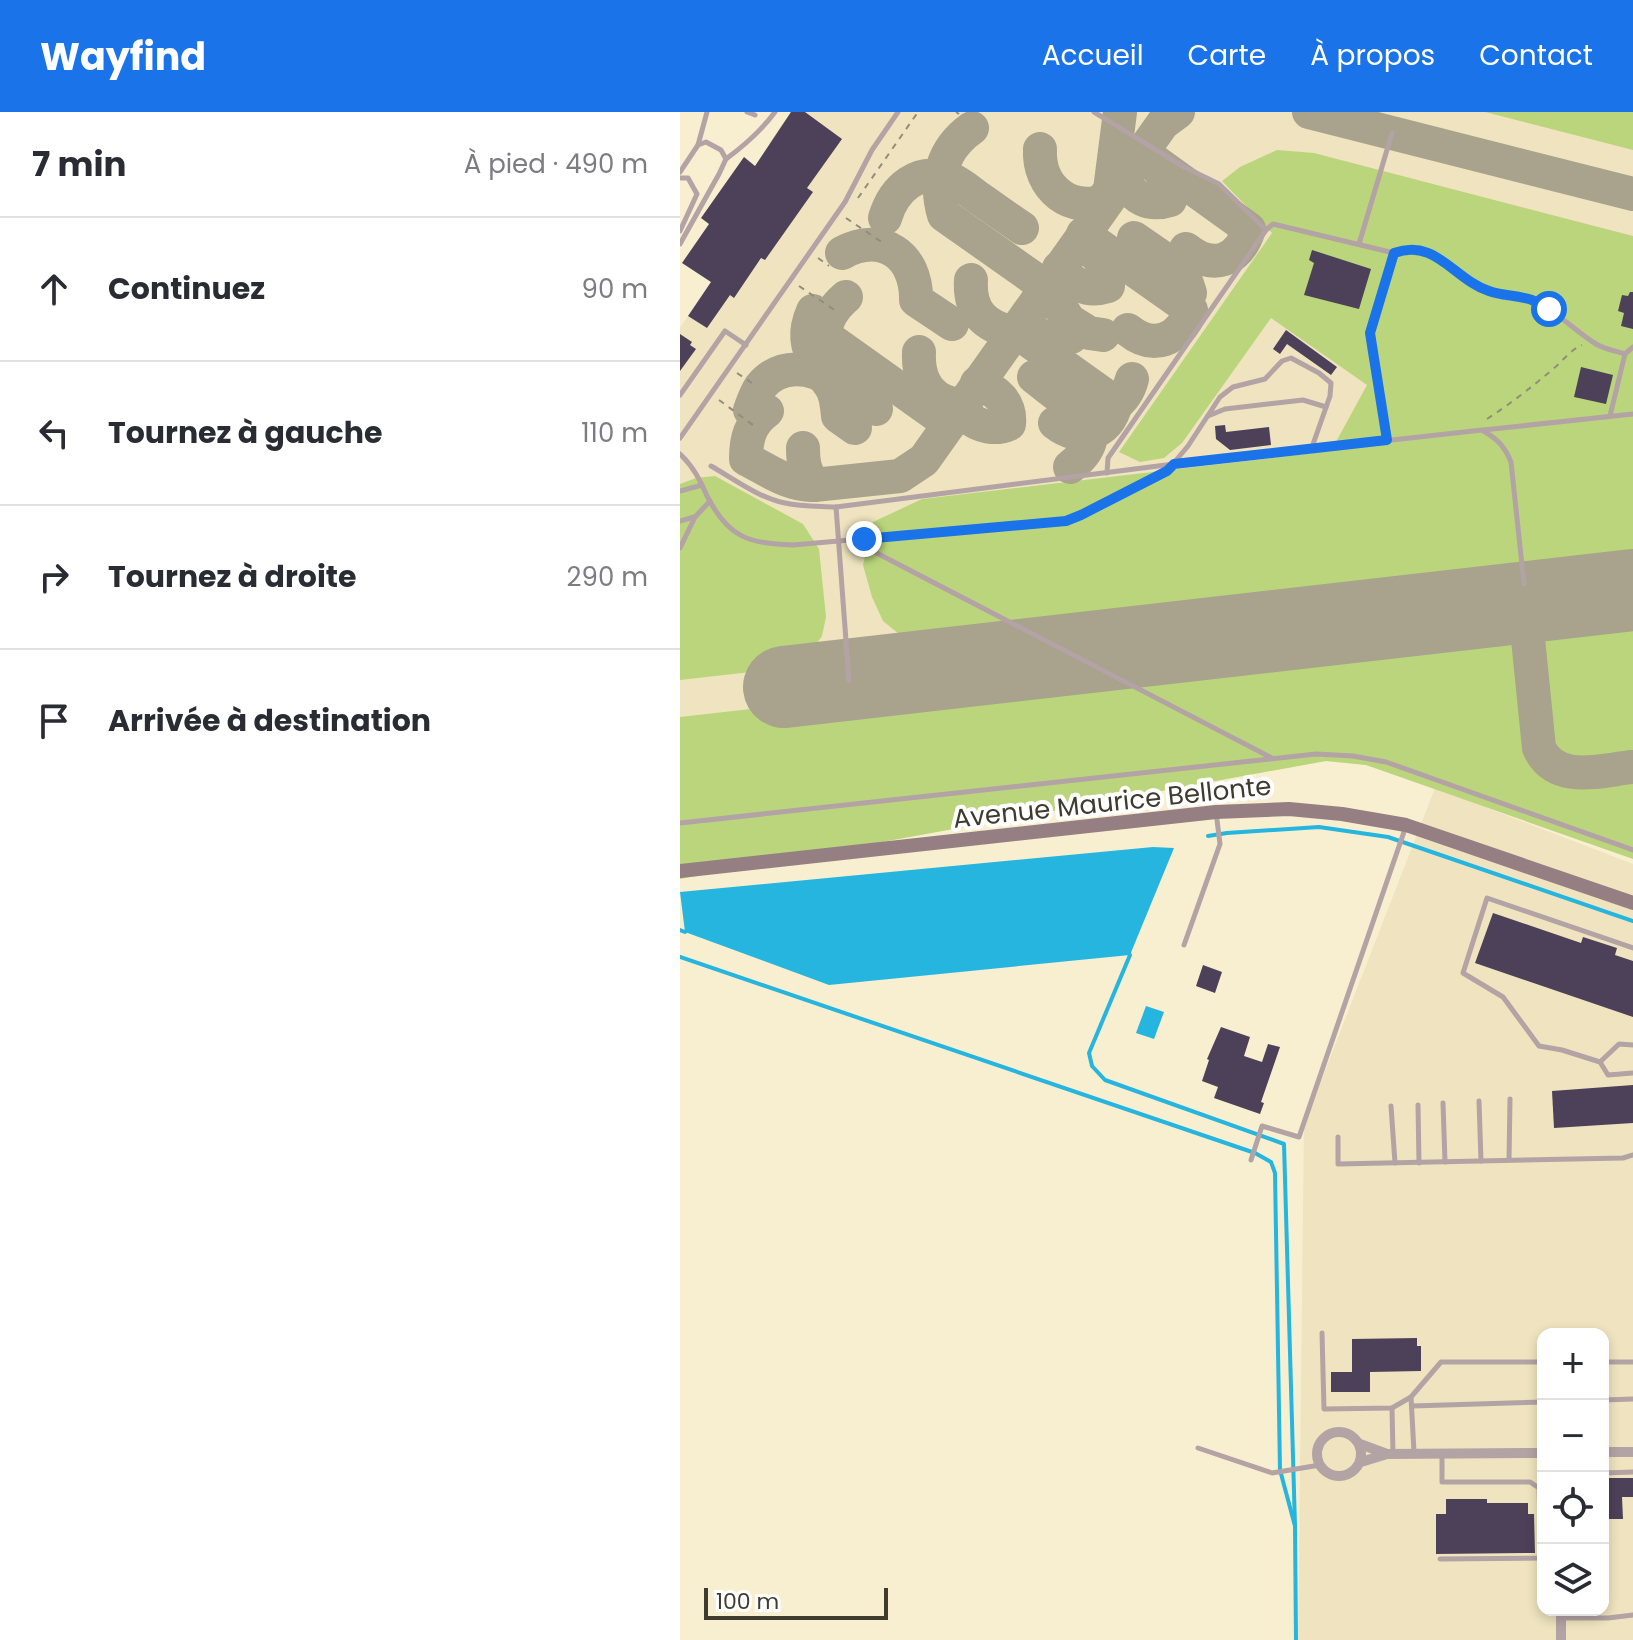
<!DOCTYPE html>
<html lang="fr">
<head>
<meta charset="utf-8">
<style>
  body { margin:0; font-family:Poppins,sans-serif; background:#f7f7f7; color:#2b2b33 }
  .controls { position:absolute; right:24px; bottom:24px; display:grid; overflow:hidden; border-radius:16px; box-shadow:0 4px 12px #0003 }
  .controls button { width:72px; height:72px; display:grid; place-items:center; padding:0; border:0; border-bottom:2px solid #e1e1e2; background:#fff; color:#2b2b33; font:40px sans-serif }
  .scale { position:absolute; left:24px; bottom:20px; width:184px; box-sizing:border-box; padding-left:8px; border:4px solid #3f3b2f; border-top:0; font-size:22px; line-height:28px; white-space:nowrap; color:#3f3b2f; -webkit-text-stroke:6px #fff; paint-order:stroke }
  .stop { position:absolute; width:24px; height:24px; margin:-18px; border:6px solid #1a73e8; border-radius:50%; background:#fff }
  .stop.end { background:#1a73e8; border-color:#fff; box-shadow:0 2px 8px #0008 }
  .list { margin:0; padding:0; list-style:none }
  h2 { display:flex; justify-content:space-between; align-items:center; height:104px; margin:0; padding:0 32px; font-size:34px }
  h2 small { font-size:26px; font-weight:400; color:#7c7c81 }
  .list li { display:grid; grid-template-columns:52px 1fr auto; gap:24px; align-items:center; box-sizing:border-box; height:144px; padding:0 32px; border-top:2px solid #e1e1e2 }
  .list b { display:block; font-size:30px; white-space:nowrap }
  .list em { font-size:26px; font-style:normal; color:#7c7c81 }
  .icon { flex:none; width:44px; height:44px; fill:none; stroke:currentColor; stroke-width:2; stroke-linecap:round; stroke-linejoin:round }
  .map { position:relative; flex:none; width:953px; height:1528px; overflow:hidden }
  header { display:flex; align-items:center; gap:48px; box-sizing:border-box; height:112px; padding:0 40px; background:#1a73e8; color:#fff }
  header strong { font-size:38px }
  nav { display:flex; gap:44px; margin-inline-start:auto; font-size:28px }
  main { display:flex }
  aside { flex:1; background:#fff }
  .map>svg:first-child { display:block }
  .built { fill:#efe4bf; fill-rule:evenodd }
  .green { fill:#bbd57c }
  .water { fill:#25b5df }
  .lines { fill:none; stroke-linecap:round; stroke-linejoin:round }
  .stream { stroke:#25b5df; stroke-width:4 }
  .taxiway { stroke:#a9a28c; stroke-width:34 }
  .runway { stroke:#a9a28c; stroke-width:82 }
  .building { fill:#4c4158 }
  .path { stroke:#938d79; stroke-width:2; stroke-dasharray:6 6; stroke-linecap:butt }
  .lane { stroke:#b3a3a5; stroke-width:5 }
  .street { stroke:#b3a3a5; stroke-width:10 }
  .secondary { stroke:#957f82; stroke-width:14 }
  .route { stroke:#1a73e8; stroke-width:10 }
  .labels { text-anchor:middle; stroke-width:8; stroke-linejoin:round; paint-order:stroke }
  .street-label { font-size:26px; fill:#3f3b2f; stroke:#fff }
</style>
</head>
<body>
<header>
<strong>Wayfind</strong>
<nav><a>Accueil</a><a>Carte</a><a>À propos</a><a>Contact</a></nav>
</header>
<main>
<aside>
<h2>7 min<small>À pied · 490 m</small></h2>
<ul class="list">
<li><svg class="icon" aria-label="ahead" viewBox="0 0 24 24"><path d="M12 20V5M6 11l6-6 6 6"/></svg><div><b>Continuez</b></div><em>90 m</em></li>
<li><svg class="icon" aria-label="left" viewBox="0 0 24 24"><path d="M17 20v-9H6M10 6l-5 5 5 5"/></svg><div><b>Tournez à gauche</b></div><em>110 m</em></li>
<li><svg class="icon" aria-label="right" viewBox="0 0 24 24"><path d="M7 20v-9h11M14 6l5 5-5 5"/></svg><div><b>Tournez à droite</b></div><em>290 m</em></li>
<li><svg class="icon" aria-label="arrive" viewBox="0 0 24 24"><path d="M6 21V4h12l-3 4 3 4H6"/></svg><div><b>Arrivée à destination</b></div></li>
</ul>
</aside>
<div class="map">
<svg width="953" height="1528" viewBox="0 0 953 1528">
  <rect width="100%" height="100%" fill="#f8efd1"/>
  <!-- built -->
  <path class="built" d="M111,0H953V745L792,690L953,752V1528H618L624,1013L755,676L686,653L646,649L0,718V216L113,49L89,31ZM863,1222H923V1498H863Z"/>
  <!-- green -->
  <g class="green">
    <polygon points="805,0 953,0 953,38"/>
    <polygon points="597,38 634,41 953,124 953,459 336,531 335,528 265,533 233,528 219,522 203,509 192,485 183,453 193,410 242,387 651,339 687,273 591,206 502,331 484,346 460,350 439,340 592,121 542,69 560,55"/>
    <polygon points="35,364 123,412 139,437 146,505 142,524 132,538 118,548 98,557 0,568 0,372 16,366"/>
    <path d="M953,497V643L888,651L877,645L866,632L854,528C857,517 861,512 871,506Z"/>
    <path d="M809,514C822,517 828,518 836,529L848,630C867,681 909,666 953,662V747L686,653L646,649L0,767V605Z"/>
  </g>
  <!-- water -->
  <g class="water">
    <polygon points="473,735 494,736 450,843 149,873 5,820 0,780"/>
    <polygon points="466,894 484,900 474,927 456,921"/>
  </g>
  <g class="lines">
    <!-- stream -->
    <g class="stream">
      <polyline points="528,724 547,721 639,715 708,725 953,809"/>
      <polyline points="0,818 5,820"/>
      <polyline points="450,843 409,941 412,954 425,968 604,1032 615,1414 616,1528"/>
      <polyline points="0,845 575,1041 591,1050 595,1061 600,1358 615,1414"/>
    </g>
    <!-- taxiway -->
    <g class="taxiway">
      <polyline points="629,0 953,82"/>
      <path d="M292,16C262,37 254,69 264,103L366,175"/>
      <path d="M360,37C358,76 391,103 428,87"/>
      <path d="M462,40L569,117C559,149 533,159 506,137"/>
      <path d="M442,68C455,86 468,95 490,88C489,71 484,59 469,50"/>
      <polyline points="427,82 430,78 440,0"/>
      <path d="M205,106C214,76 238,55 270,67C280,71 288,78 296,84C312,95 327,106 342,116"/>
      <path d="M403,122L511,198C499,228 474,239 448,218"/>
      <polyline points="454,126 499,157 507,172 510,181"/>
      <path d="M162,141C202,119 237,143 236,188L272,212"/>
      <path d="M379,156C393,172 406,181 428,174C426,157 421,140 402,135"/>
      <path d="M291,168C289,199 304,214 333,221"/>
      <path d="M166,185C153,196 147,207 144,223L269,312"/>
      <path d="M133,199C110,250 161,272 196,297"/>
      <path d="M346,211C359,226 372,231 391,225C389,202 382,191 359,185"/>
      <polyline points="393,211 409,221 423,223"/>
      <path d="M335,219L436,291C429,324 399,330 375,311"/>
      <path d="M239,240C238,260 244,279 262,288C268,291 275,292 280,295C282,296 287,303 288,305C299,315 316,318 329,312C331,290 316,278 297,271"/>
      <path d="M138,259C154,275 156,282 158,304L175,316"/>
      <path d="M354,265C374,280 409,315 434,294C444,287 449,279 452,267"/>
      <path d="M70,298C73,290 76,281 81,274C100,251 131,254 154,270"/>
      <path d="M87,299C70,311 66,327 66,347C88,358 109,374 134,373L220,364L244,348L483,11L498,0"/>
      <path d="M123,336C123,351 125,361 134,373"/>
      <path d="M390,355C408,341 417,326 406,304"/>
      <path d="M880,486C866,490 852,492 846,507L859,636C876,673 921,658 953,655"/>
      <path d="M806,495C826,497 838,501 846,521"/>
    </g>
    <!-- runway -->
    <polyline class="runway" points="104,575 953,478"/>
  </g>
  <!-- building -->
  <g class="building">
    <polygon points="111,0 125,0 162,27 127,76 133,80 85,148 81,146 54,186 50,183 27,216 8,204 31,170 2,151 29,112 21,106 64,45 75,54"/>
    <polygon points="632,138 691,157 679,197 624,183 634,151 629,148"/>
    <polygon points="950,180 953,180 953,217 941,214 944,201 938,199 942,183 948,184"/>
    <polygon points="606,218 657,255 651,263 607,232 600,242 593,237"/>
    <polygon points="0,222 12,230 10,233 16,237 0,259"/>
    <polygon points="901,255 933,263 926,292 894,285"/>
    <polygon points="545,313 546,320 589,315 591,333 550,338 536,327 535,314"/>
    <polygon points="813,801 901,831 903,825 937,836 935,843 953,849 953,905 795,851"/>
    <polygon points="523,853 542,860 535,881 516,874"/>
    <polygon points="541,915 570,925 564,944 582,950 588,932 600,935 581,990 584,991 580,1002 534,986 538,975 522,969 529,948 527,947"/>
    <polygon points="953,973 953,1011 874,1016 872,979"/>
    <polygon points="737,1226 737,1234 741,1234 741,1259 690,1260 690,1280 651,1280 651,1260 672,1260 672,1227"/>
    <polygon points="923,1366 953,1366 953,1385 942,1385 943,1407 923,1407"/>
    <polygon points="766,1387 807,1387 807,1391 848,1391 848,1402 854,1402 855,1441 756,1442 756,1402 766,1402"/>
  </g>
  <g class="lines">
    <!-- path -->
    <g class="path">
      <polyline points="276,0 279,2"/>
      <polyline points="178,86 238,0"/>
      <polyline points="166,106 203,131"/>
      <polyline points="138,146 149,154"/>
      <polyline points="119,174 156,199"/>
      <polyline points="57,261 72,271"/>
      <polyline points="39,288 77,316"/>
      <path d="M807,307C830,292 852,275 873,257C883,249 890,238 902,233"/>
    </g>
    <!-- lane -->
    <g class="lane">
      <polyline points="67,0 75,3"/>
      <polyline points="414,0 504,55 539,72 586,118 428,346 427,361"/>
      <path d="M46,47C65,33 81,19 95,0"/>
      <polyline points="0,60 18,33 27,0"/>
      <polyline points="0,66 8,66 17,82 0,119"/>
      <polyline points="586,118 593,112 714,141 690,221 707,328"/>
      <polyline points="0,132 39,62 46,47 41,38 26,30 18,33"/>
      <polyline points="679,132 712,21"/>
      <path d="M714,141C754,127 765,158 795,173C814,183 836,181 855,190C878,200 895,219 916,232C924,237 936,239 945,242"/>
      <polyline points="0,283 45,219 66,233"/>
      <polyline points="528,304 545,297 623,288 646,295"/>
      <polyline points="930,304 945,242 953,235"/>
      <polyline points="803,318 953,302"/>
      <polyline points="0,326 165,90 192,38 218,0"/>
      <path d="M0,342C13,354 20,368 27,384C49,427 69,431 113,433L386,409L401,403L487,359L508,334L540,285L553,275L585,267L602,249L611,246L639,261L651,271L650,284L631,338"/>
      <path d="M31,354C54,367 79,386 105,391C122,395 139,394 156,395L494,352L802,318C817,327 824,333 831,350L844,472"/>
      <polyline points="0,379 22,373"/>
      <polyline points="156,395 169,569"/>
      <polyline points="0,409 14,405"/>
      <polyline points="184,427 185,435 592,646"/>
      <polyline points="0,436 15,405 30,389"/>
      <polyline points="0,711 636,642 673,644 706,650 953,738"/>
      <polyline points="504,833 540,732 536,700"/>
      <polyline points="953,836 807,786 783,861 823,885 859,934 882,938 920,950 928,963 953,961"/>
      <polyline points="920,950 939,932 953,933"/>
      <polyline points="799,989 801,1049"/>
      <polyline points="763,991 765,1050"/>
      <polyline points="738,993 739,1051"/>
      <polyline points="711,994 715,1051"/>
      <polyline points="658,1025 658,1052 943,1046 953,1043"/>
      <polyline points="571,1048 582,1014 619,1025 726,714"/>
      <polyline points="829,1048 830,987"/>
      <polyline points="642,1221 644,1297 712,1296 731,1285 761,1250 863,1250"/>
      <polyline points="923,1250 953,1250"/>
      <polyline points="731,1285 734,1340"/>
      <polyline points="923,1288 953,1287"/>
      <polyline points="732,1294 863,1290"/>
      <polyline points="712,1296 713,1342"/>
      <polyline points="518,1336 592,1361 640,1353"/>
      <polyline points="923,1361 953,1360"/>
      <polyline points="760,1447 861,1446 859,1376 850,1370 762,1370 762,1342"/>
      <polyline points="923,1449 925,1431"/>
      <polyline points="882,1506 928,1506 953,1503"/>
    </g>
    <!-- street -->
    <g class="street">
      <circle cx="659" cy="1342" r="22"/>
      <polyline points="680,1332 707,1342"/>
      <polyline points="923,1340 953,1340"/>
      <polyline points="681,1350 707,1342 863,1341"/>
      <polyline points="881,1498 881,1528"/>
    </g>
    <!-- secondary -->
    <polyline class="secondary" points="0,759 536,700 609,697 662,702 726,713 953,791"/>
  </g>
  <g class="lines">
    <!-- route -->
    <path class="route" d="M184,427L386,409L401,403L487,359L494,352L707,328L690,221L714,141C756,126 773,167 809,179C822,184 838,183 852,188C858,191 864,194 869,197"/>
  </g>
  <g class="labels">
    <!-- street labels -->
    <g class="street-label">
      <text transform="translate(432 690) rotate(-6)" y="9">Avenue Maurice Bellonte</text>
    </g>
  </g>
</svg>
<div class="controls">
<button>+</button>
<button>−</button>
<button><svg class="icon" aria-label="locate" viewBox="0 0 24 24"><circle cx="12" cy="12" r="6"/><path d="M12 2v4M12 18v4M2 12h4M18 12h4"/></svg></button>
<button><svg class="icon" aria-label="layers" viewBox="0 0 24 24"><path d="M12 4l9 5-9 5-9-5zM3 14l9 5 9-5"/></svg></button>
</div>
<div class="scale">100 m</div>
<div class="stop" style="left:869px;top:197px"></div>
<div class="stop end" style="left:184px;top:427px"></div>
</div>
</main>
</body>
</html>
